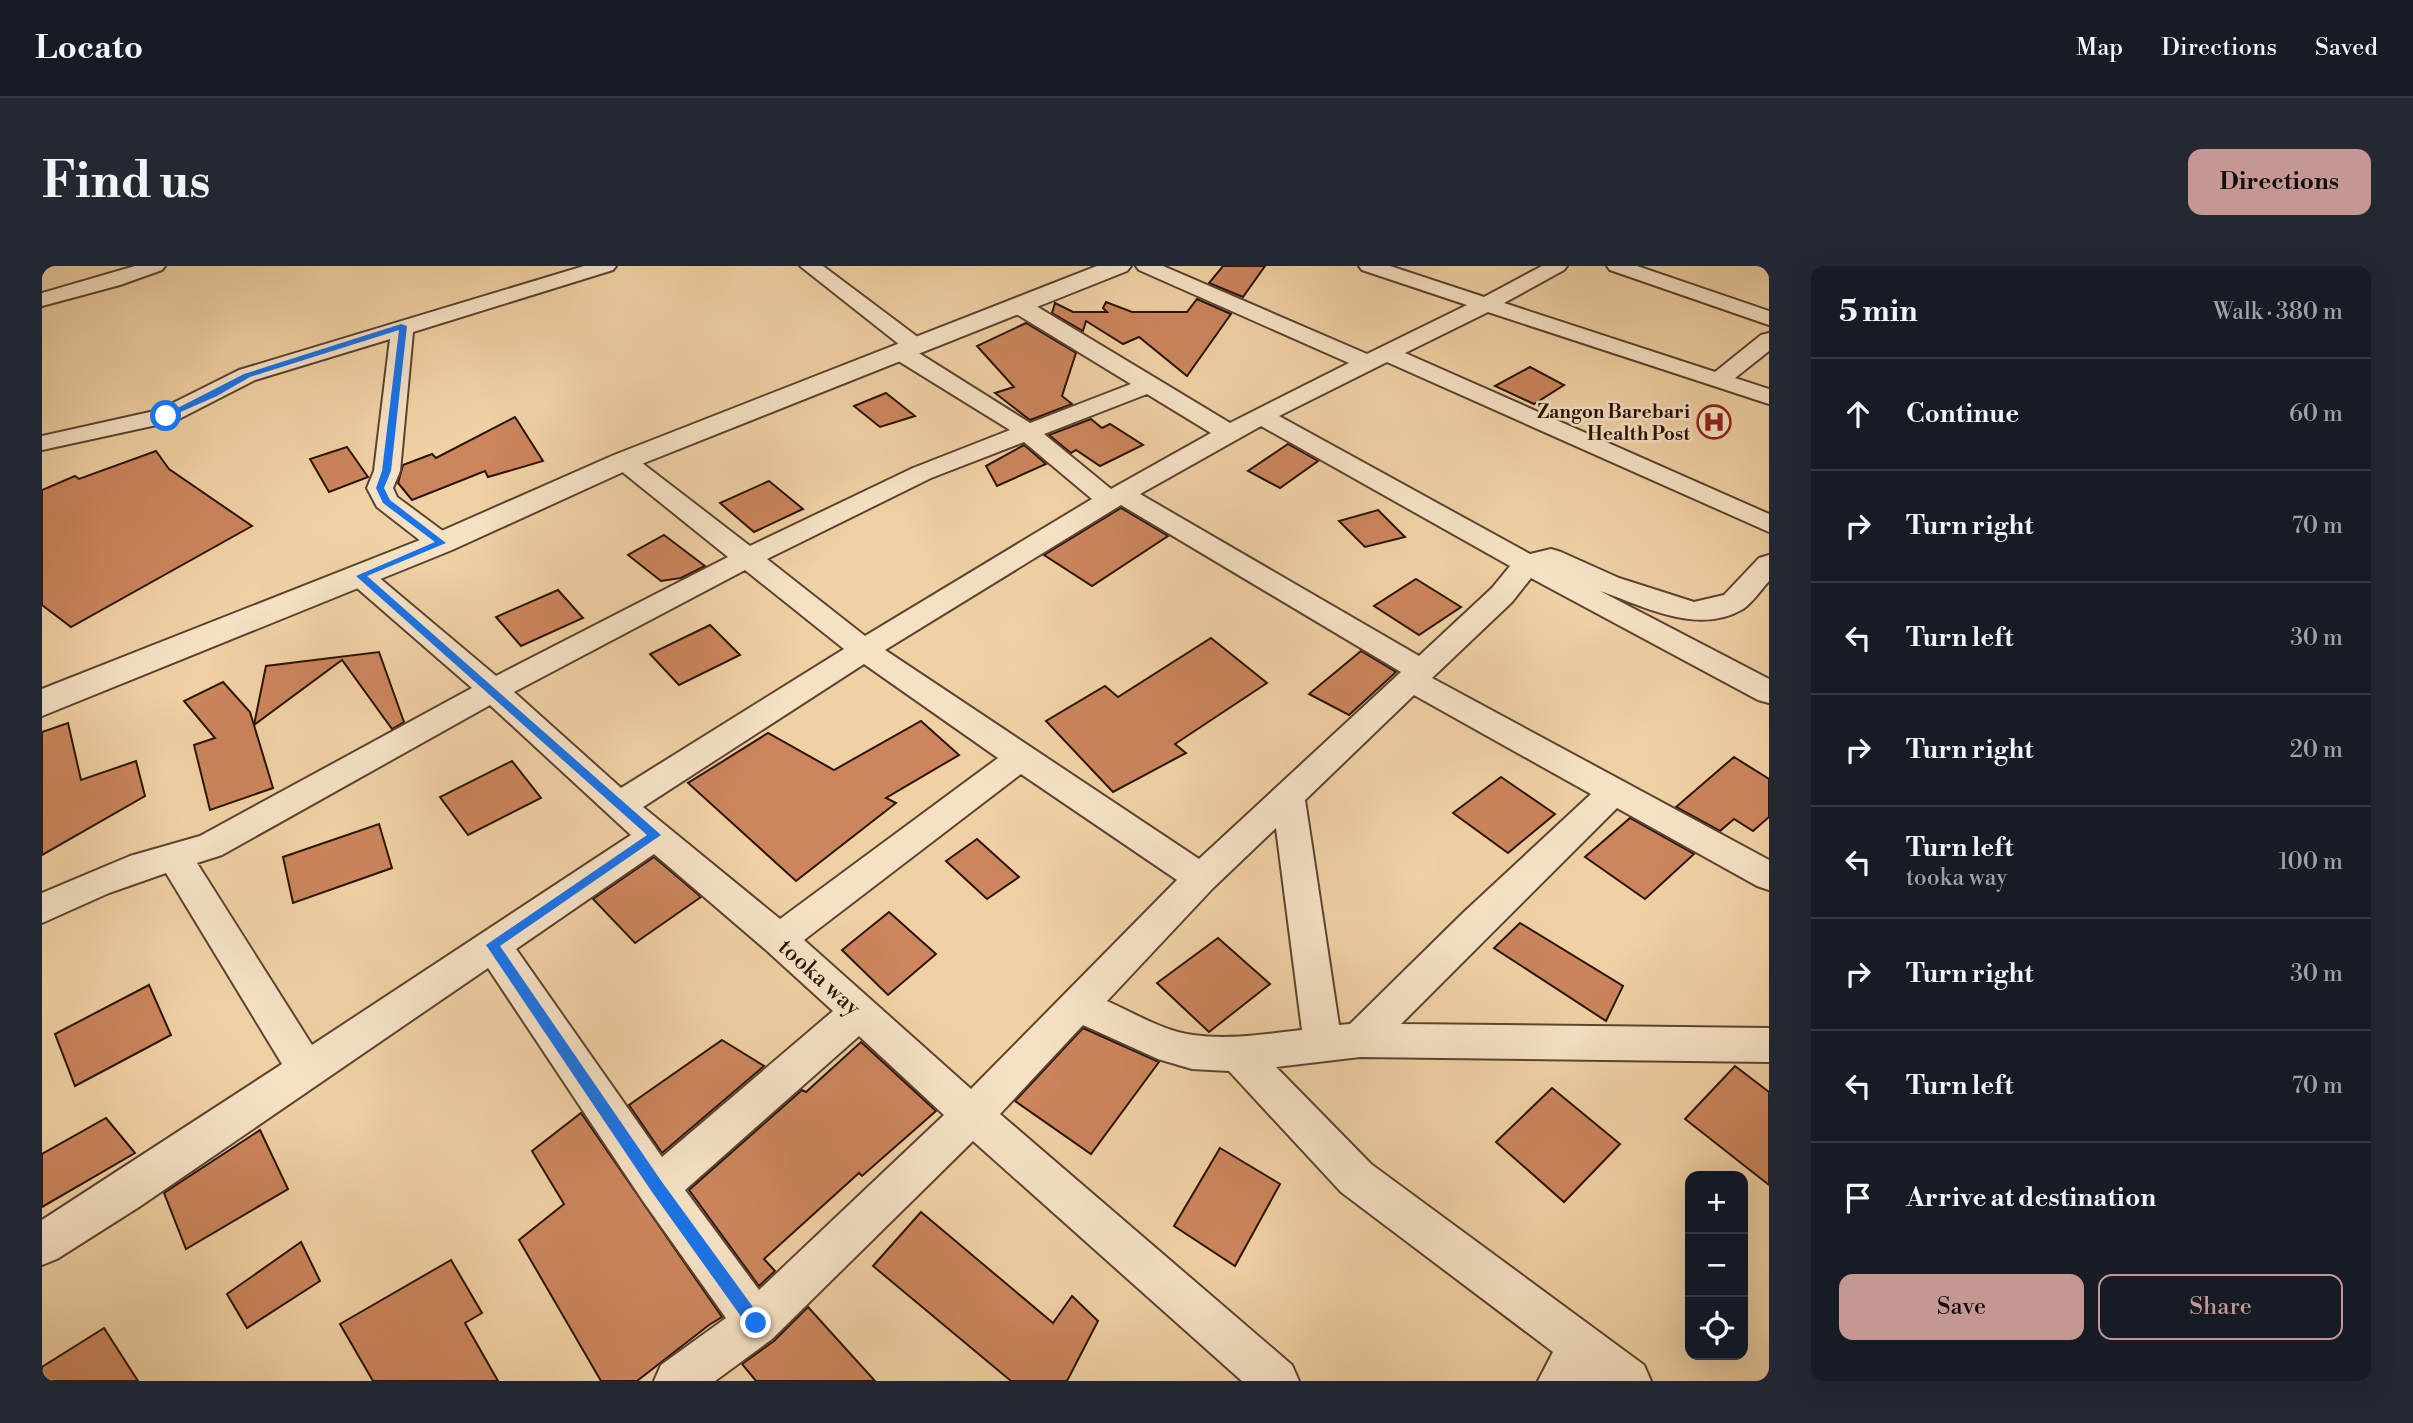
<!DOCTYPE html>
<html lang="en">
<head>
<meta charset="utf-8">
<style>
  body { margin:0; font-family:"Libre Bodoni",serif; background:#242831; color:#f1f3f6 }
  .controls { position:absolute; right:21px; bottom:21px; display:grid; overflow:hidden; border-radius:14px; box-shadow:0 7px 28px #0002 }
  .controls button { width:63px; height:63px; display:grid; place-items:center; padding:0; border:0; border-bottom:2px solid #363941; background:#171b24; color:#f1f3f6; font:35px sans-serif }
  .stop { position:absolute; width:21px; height:21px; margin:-16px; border:5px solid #1a73e8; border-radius:50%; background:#fff }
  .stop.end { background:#1a73e8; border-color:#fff; box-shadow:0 2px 7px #0008 }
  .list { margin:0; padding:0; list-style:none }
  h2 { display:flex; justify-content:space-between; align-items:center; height:91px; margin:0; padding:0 28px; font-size:30px }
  h2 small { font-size:23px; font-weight:400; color:#9ea1a6 }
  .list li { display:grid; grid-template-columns:46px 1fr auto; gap:21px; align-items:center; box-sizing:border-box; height:112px; padding:0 28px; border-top:2px solid #363941 }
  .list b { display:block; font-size:26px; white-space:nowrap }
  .list p { margin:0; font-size:23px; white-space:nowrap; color:#9ea1a6 }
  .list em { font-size:23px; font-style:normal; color:#9ea1a6 }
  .actions { display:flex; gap:14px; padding:21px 28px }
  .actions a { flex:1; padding:16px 0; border:2px solid #c59692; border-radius:14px; text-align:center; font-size:24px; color:#c59692 }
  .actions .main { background:#c59692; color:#111 }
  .icon { flex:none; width:38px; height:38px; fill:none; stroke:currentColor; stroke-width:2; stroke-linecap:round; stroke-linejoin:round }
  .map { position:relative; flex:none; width:1727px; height:1115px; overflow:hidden; border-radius:14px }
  header { display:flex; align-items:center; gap:42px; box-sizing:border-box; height:98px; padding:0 35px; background:#171b24; border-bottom:2px solid #363941 }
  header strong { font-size:33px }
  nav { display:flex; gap:38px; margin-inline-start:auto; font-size:24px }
  .intro { display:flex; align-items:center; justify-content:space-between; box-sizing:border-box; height:168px; padding:0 42px }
  h1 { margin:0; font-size:49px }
  .button { padding:18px 32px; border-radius:14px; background:#c59692; color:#111; font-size:24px; font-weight:700 }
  main { display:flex; gap:42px; padding:0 42px }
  aside { flex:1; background:#171b24; border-radius:14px; box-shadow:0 7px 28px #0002 }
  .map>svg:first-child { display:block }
  .building { fill:#cc855d; stroke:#2a140b; stroke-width:2 }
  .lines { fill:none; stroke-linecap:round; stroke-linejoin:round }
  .minor-casing { stroke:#5c4331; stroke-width:4 }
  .tertiary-casing { stroke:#5c4331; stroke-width:4 }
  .minor { fill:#f5e1c4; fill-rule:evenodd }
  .tertiary { fill:#f5e1c4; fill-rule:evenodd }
  .route { fill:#1a73e8 }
  .labels { text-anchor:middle; stroke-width:5; stroke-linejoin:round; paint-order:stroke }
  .far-poi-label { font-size:19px; font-weight:bold; fill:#2a140b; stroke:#f5e1c4; text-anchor:end }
  .street-label { font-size:23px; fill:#2a140b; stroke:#f5e1c4 }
</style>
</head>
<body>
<header>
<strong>Locato</strong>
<nav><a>Map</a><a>Directions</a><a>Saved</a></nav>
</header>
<div class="intro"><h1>Find us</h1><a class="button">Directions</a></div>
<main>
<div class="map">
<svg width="1727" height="1115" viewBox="0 0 1727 1115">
  <rect width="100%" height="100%" fill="#f0d1a4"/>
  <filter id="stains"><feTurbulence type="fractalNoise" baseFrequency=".00286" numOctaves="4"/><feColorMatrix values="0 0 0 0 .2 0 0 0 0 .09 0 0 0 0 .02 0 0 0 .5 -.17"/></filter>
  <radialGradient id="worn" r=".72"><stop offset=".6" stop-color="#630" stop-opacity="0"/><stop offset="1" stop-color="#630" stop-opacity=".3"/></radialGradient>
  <!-- building -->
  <g class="building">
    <polygon points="1181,0 1223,0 1201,31 1167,17"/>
    <polygon points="1155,33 1189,48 1145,110 1097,71 1081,78 1044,55 1041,65 1010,47 1013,37 1031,46 1065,46 1061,42 1064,36 1090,46 1145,46"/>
    <polygon points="984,57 1034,87 1020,130 1030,138 988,154 953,127 972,121 935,80"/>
    <polygon points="1488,101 1522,119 1492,138 1453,120"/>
    <polygon points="844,127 873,150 838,161 812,140"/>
    <polygon points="473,151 501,195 446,211 443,205 370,234 356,217 361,199 390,188 394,192"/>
    <polygon points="1049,153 1060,162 1068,158 1101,179 1058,200 1034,184 1029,187 1007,169"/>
    <polygon points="1246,178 1276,195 1238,222 1206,205"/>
    <polygon points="982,179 1004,198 955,220 944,200"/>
    <polygon points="305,181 326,211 287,226 268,193"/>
    <polygon points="114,185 127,203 210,260 29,361 0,339 0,224 33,210 37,213"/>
    <polygon points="727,215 761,243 712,266 678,237"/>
    <polygon points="1079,242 1126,270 1050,320 1002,289"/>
    <polygon points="1336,244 1363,271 1323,281 1297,255"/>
    <polygon points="622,269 663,300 639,312 619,315 586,289"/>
    <polygon points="1374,313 1419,341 1377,369 1332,340"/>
    <polygon points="516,324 541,352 479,380 454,351"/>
    <polygon points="668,359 698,389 637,419 608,388"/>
    <polygon points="1169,372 1225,417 1133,478 1144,487 1071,526 1004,455 1063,420 1076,431"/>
    <polygon points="1319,385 1354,406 1307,449 1267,428"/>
    <polygon points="337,386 362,456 350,463 300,394 212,459 224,400"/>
    <polygon points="181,416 208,446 231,522 168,544 152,479 173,472 142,435"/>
    <polygon points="879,455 917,489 844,532 854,537 754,615 646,517 726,467 792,504"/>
    <polygon points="26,457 39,514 94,495 103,530 0,589 0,466"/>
    <polygon points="1692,491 1727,513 1727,551 1711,565 1692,553 1678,565 1634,541"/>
    <polygon points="470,495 499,532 426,569 398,531"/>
    <polygon points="1459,511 1513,548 1466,587 1411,547"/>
    <polygon points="1588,552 1652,588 1603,633 1543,591"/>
    <polygon points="337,558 350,602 251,637 241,591"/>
    <polygon points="935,573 977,611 945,633 904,595"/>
    <polygon points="612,591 659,631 593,677 551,633"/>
    <polygon points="847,646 894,688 846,729 800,684"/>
    <polygon points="1478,657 1581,720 1564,755 1452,682"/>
    <polygon points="1176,672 1228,718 1167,766 1115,717"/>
    <polygon points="107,719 129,769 33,820 13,768"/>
    <polygon points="1041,762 1117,796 1049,888 973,835"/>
    <polygon points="680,774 722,800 620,887 587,839"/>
    <polygon points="819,776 894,845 820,910 817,907 722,993 733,1005 717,1020 647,924 760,824 764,826"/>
    <polygon points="1693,800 1727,826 1727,919 1643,853"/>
    <polygon points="1510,822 1578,878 1522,936 1454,876"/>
    <polygon points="539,847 680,1051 667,1059 595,1115 559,1115 477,974 522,938 490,885"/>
    <polygon points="64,852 93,887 0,941 0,888"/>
    <polygon points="218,864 246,923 144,983 122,927"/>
    <polygon points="1178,882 1238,918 1193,1000 1132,960"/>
    <polygon points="879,946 1011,1057 1030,1030 1056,1055 1025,1115 969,1115 831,1000"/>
    <polygon points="259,976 278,1015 205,1062 185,1028"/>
    <polygon points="409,994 440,1047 423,1057 456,1115 331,1115 298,1058"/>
    <polygon points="766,1041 833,1115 714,1115 700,1098 732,1075"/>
    <polygon points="62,1062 96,1115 0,1115 0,1101"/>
  </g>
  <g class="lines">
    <defs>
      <g id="minor">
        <polygon points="93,0 123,0 120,4 78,19 0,40 0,27"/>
        <polygon points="542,0 574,0 571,4 371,66 358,205 351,222 355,231 409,271 412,277 409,283 399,285 389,283 335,241 325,222 332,205 348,73 213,114 133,155 0,184 0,170 117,144 197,104"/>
        <path d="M758,0H781L881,75L884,80L881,85L875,86L988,157L1089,118L968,44L965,39L968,34H984L1188,157L1307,97L1097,4L1094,0H1121L1325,88L1425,39L1320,4L1317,0H1348L1442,31L1500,0H1525L1522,4L1462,37L1673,106L1719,69L1727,67V85L1693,112L1727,123V138L1446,46L1363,87L1727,248V266L1345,96L1237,150L1488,288L1509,283L1519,286L1577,312L1652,336L1682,329L1717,292L1727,289V315C1719,324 1710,337 1701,343C1655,370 1602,340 1558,325L1727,413V437L1716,434L1489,312L1470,336L1390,412L1727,594V624L1715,620L1575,542L1359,758L1727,762V796L1318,791L1234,801L1329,898L1602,1099L1609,1115H1496L1511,1086L1299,926L1187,805L1150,803L1116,793L1041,759L958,848L1250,1099L1257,1115H1200L931,875L730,1073L673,1115H612L619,1099L684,1052L601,935L446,702L97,941L15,993L0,999V954L240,798L124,607L67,627L0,657V627L88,590L158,570L430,422L308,316L304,310L308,304L318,301L328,304L454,410L686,291L573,200L569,195L573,190L582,187L591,190L708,280L871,202L968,164L850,91L847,86L850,81L858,79ZM1105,128L1169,167L1069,223L1002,168ZM1219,160L1468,300L1450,322L1377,390L1098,228ZM982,176L1050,233L823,370L725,293L889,212ZM1079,239L1359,406L1157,593L843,384ZM703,304L802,383L579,522L472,426ZM822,398L956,492L738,653L601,541ZM1372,429L1549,528L1422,646L1308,758L1297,759L1263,534ZM448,439L589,569L270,779L155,597L180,589ZM979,508L1135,614L929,823L762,674ZM1234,562L1260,764C1224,768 1187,774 1151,769C1121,765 1092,747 1065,735L1171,622ZM612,588L724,684L791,745L620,891L474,683ZM817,770L902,849L717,1024L643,924Z"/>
        <polygon points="1565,0 1595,0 1727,45 1727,59 1568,4"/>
      </g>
      <polygon id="tertiary" points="1055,0 1089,0 1085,5 592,201 410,284 0,450 0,423 388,270 572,189"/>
    </defs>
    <!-- minor casing -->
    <use href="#minor" class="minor-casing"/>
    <!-- tertiary casing -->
    <use href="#tertiary" class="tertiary-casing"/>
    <!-- minor -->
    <use href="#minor" class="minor"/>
    <!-- tertiary -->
    <use href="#tertiary" class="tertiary"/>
  </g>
  <!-- route -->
  <polygon class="route" points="359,58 365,60 349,205 342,222 348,234 404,277 325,310 619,569 458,680 620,916 719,1052 721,1057 719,1063 714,1065 708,1063 610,926 444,679 605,569 314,310 393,276 341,237 334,222 340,205 357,64 208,111 175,130 127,151 120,150 202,108"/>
  <!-- icons -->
  <defs>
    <symbol id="hospital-ring" viewBox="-11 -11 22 22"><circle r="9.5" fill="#f5e1c4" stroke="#8f2418" stroke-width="1.5"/><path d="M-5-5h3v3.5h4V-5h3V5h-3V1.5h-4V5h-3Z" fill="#8f2418"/></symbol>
  </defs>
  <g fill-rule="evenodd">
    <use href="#hospital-ring" x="1653" y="137" width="38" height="38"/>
  </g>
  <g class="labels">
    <!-- far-poi labels -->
    <g class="far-poi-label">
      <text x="1648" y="152">Zangon Barebari<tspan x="1648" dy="22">Health Post</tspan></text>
    </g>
    <!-- street labels -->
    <g class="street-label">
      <text transform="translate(778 711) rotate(42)" y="8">tooka way</text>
    </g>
  </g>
  <rect width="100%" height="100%" filter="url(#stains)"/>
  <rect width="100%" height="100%" fill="url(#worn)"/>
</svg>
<div class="controls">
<button>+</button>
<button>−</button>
<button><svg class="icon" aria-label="locate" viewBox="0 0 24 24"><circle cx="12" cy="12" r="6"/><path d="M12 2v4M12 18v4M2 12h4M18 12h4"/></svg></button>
</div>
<div class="stop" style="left:124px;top:150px"></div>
<div class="stop end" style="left:714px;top:1057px"></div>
</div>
<aside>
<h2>5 min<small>Walk · 380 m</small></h2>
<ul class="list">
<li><svg class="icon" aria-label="ahead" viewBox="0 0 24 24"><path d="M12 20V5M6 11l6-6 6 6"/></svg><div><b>Continue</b></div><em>60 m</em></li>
<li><svg class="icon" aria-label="right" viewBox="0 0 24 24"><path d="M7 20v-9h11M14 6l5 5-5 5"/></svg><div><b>Turn right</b></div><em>70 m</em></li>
<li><svg class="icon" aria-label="left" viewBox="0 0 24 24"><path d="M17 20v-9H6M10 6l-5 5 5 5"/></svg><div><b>Turn left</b></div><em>30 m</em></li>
<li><svg class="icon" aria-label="right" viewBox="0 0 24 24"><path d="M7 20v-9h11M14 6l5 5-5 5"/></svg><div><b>Turn right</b></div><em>20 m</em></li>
<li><svg class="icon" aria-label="left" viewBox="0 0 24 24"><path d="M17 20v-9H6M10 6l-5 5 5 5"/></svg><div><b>Turn left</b><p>tooka way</p></div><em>100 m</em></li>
<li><svg class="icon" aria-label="right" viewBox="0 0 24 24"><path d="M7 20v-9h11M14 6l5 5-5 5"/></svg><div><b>Turn right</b></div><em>30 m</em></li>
<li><svg class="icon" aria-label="left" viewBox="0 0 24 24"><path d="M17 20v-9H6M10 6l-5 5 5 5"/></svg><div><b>Turn left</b></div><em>70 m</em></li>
<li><svg class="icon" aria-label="arrive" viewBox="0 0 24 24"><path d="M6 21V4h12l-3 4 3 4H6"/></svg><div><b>Arrive at destination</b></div></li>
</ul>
<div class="actions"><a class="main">Save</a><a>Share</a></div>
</aside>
</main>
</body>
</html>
